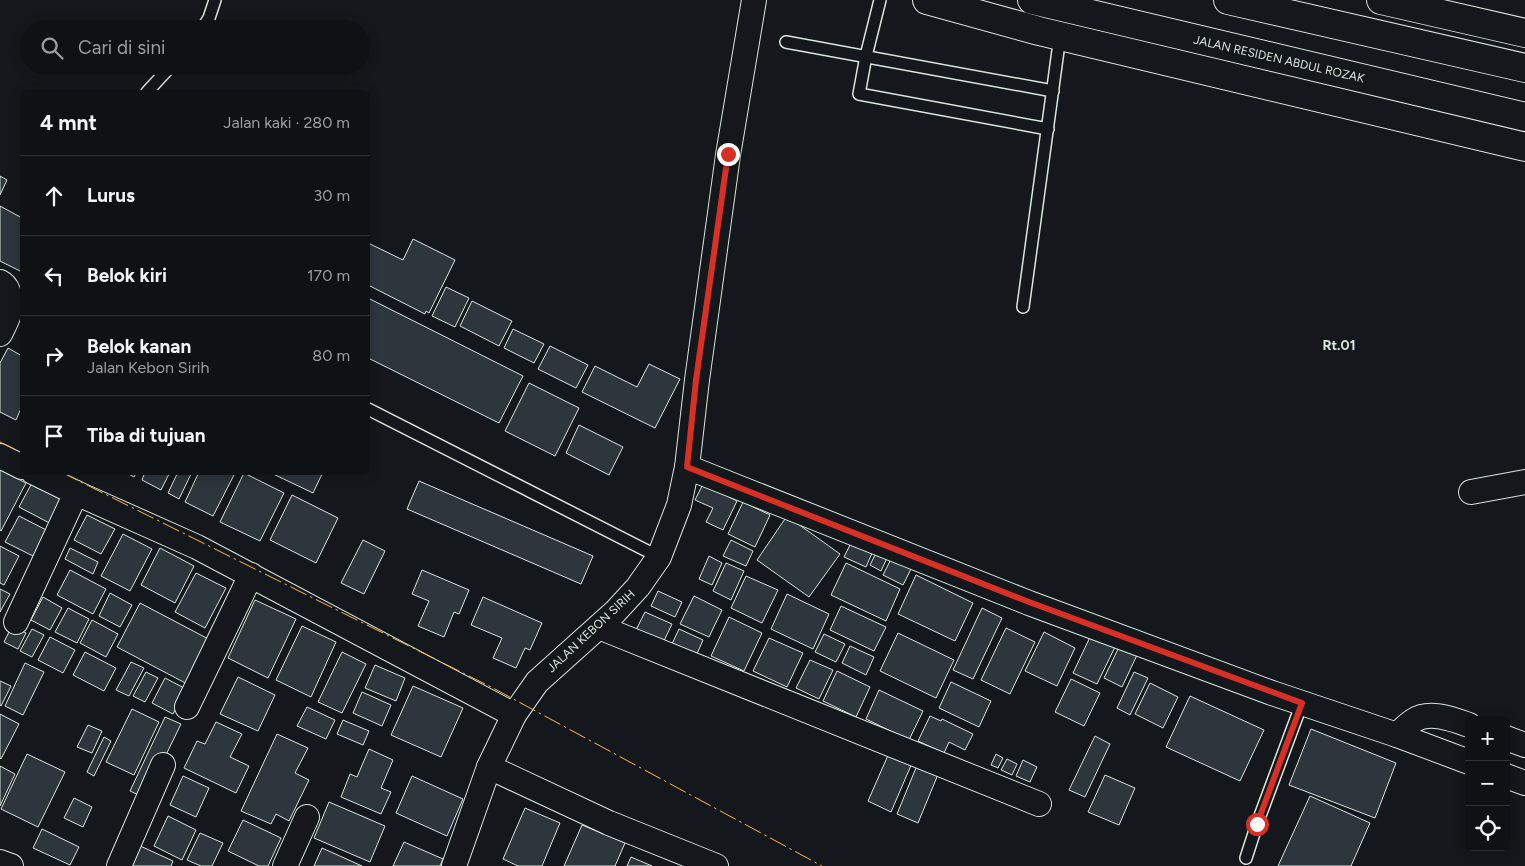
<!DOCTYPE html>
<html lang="id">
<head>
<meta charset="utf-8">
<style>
  body { margin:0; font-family:Figtree,sans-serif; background:#1d2022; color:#f1f3f6 }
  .controls { position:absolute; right:15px; bottom:15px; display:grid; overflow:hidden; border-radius:8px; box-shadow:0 2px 12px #0003 }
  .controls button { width:45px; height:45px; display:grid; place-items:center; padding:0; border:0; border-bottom:1px solid #2f3234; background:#0f1215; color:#f1f3f6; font:25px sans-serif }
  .stop { position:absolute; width:15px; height:15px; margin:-11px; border:4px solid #d93025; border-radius:50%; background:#fff }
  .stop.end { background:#d93025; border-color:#fff; box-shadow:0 1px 5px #0008 }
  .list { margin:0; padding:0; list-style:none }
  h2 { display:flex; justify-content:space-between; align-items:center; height:65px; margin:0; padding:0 20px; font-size:21px }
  h2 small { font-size:16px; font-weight:400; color:#9b9ea0 }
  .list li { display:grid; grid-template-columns:32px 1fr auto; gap:15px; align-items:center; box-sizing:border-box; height:80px; padding:0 20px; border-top:1px solid #2f3234 }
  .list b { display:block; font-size:19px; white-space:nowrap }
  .list p { margin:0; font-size:16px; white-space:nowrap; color:#9b9ea0 }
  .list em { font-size:16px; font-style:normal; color:#9b9ea0 }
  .icon { flex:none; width:28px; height:28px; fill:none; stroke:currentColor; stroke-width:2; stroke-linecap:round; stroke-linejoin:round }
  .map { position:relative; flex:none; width:1525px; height:866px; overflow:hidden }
  .search { position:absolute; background:#0f1215; box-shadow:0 2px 12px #0003; left:20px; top:20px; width:350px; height:55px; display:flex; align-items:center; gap:12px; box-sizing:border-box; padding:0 18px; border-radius:28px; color:#9b9ea0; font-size:19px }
  .panel { position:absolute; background:#0f1215; box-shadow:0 2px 12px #0003; left:20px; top:90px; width:350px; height:385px; border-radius:8px }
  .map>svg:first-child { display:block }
  .building { fill:#2c363c; stroke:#d8e6dc }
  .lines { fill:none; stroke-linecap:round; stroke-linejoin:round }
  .lane-casing { stroke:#d8e6dc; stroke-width:14 }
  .street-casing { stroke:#d8e6dc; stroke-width:26 }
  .highway-casing { stroke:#d8e6dc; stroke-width:30 }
  .lane { stroke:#14181c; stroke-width:11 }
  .street { stroke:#14181c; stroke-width:24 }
  .highway { stroke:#14181c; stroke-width:28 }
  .power { stroke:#ffb74d; stroke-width:1; stroke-dasharray:18 4 2.5 4; stroke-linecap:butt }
  .route { stroke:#d93025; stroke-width:6 }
  .labels { text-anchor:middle; stroke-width:4; stroke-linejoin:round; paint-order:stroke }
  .street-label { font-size:12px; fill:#d8e6dc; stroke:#14181c }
  .neighbourhood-label { font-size:14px; font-weight:bold; fill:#d8e6dc; stroke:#14181c }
</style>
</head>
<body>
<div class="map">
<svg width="1525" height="866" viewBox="0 0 1525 866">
  <rect width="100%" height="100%" fill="#14181c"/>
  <!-- building -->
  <g class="building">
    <polygon points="0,176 7,180 0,195"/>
    <polygon points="0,206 22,218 22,272 0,261"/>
    <polygon points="413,239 455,260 429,313 426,311 425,314 368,285 368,243 403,260"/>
    <polygon points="446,287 469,298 455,327 432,316"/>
    <polygon points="368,298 523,376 499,423 368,358"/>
    <polygon points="472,301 512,321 499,346 460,326"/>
    <polygon points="513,329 544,344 534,363 504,348"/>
    <polygon points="550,346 588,365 576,388 538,369"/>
    <polygon points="8,348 22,356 22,406 16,420 0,412 0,363"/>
    <polygon points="649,364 680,379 655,428 582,392 595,366 637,387"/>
    <polygon points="529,383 579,408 555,456 505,431"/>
    <polygon points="579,425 623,447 609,475 566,453"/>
    <polygon points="0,470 26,483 1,531 0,530"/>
    <polygon points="125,472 137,472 134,477"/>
    <polygon points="145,472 170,472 161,490 142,480"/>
    <polygon points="178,472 192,472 179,499 168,493"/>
    <polygon points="199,472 235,473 213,516 185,502"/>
    <polygon points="269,472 323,472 313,493"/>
    <polygon points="244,473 284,493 260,541 220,522"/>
    <polygon points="33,481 72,501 59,528 19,507"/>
    <polygon points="419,481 593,556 581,584 407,509"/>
    <polygon points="704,482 728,493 727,496 737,501 723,530 706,522 713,508 695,500"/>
    <polygon points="292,495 338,518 316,563 270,540"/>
    <polygon points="743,502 770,515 755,547 728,534"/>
    <polygon points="87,515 115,529 101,554 74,540"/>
    <polygon points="19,516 54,534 41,560 5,542"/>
    <polygon points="787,516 840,554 809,597 757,560"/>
    <polygon points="123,534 152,549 130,591 101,576"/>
    <polygon points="363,540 385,551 364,594 341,583"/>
    <polygon points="731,540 753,551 746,566 723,556"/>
    <polygon points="852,541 873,551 866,567 844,557"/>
    <polygon points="0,546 19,556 4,585 0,583"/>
    <polygon points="70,548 98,562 93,574 65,559"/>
    <polygon points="160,548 194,566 175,603 141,585"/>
    <polygon points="877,551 888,556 881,571 870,565"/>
    <polygon points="709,556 722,563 712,585 699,579"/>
    <polygon points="891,559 911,569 903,585 883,575"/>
    <polygon points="726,563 744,571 731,600 713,591"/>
    <polygon points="846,563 900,589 886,621 831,595"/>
    <polygon points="70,570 106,589 93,614 57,595"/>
    <polygon points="422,570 469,590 459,614 454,612 444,637 418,626 429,601 412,594"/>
    <polygon points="196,573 226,588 205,628 175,612"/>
    <polygon points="916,575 973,603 955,641 898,614"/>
    <polygon points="746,576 778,590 762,623 731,608"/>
    <polygon points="0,589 10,594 0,612"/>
    <polygon points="658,591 682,602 675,617 651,606"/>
    <polygon points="110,593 132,605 120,627 99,616"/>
    <polygon points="787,594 829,614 813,649 771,629"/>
    <polygon points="694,596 722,610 709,637 680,624"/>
    <polygon points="43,597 62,608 50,630 31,620"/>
    <polygon points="483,597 542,623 530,650 525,648 516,668 493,658 502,638 471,625"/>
    <polygon points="255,600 296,619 268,678 228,658"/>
    <polygon points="140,603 216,643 193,687 117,647"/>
    <polygon points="841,606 886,627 874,651 830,630"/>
    <polygon points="68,608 89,619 77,643 55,632"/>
    <polygon points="982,608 1002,618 973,679 953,670"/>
    <polygon points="645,612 672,624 662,645 635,632"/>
    <polygon points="729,617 762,633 744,671 711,656"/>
    <polygon points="92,620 118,634 106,657 80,643"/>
    <polygon points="12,626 26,633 18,649 4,642"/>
    <polygon points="302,626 336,642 311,697 276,680"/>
    <polygon points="1006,628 1035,642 1010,694 981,680"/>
    <polygon points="32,629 44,635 32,657 20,651"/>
    <polygon points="679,629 703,640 696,656 672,644"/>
    <polygon points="1044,632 1075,648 1057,686 1025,671"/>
    <polygon points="898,633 954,660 936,698 880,671"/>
    <polygon points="824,634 845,644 836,662 815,652"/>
    <polygon points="1091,635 1115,647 1097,684 1073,673"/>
    <polygon points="50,637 75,650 63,673 38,660"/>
    <polygon points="769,638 803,653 787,687 753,671"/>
    <polygon points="850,646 874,657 866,675 842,663"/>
    <polygon points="1119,647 1137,655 1122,687 1104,678"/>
    <polygon points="85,652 116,668 104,691 73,675"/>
    <polygon points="342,652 366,664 342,713 318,702"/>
    <polygon points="810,660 833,670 819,699 796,688"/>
    <polygon points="131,662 144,668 129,696 116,690"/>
    <polygon points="25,663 44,672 23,715 5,706"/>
    <polygon points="375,665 405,678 396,701 365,688"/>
    <polygon points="837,671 870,687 856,717 823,701"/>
    <polygon points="146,672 158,678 145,702 133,696"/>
    <polygon points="1134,672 1148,678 1130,715 1117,708"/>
    <polygon points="238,677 275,695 258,731 220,714"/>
    <polygon points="165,678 186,689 173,714 152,703"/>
    <polygon points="1071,679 1100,693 1084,726 1055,712"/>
    <polygon points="0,681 11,686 1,706 0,705"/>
    <polygon points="951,682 991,701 979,727 939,708"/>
    <polygon points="1150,683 1178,697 1163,728 1135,714"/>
    <polygon points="413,686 463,708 441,757 391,735"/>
    <polygon points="879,690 923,711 909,740 866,719"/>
    <polygon points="362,692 391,705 382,726 353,713"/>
    <polygon points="1190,696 1264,730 1240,781 1166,747"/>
    <polygon points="307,707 335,720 326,739 297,726"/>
    <polygon points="132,709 159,722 134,775 106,762"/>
    <polygon points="0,714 19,724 1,759 0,758"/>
    <polygon points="930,716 941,721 942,719 973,734 965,750 949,742 944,753 918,741"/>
    <polygon points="165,717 181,724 145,798 130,791"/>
    <polygon points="343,720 369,731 363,745 337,734"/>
    <polygon points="216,722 242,734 230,757 249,766 236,793 184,768 197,741 205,744"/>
    <polygon points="88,725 102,731 92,753 77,747"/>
    <polygon points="1311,729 1396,763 1375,818 1289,785"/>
    <polygon points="277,734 308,748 295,773 309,780 289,821 276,814 271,824 241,811"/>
    <polygon points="1095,736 1110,744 1085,797 1069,790"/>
    <polygon points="104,737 111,741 94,776 87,772"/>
    <polygon points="369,749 393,760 381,788 391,792 381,814 341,797 350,774 357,777"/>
    <polygon points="889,753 912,763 891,812 868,801"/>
    <polygon points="27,754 65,772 38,827 1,809"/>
    <polygon points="996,754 1003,758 998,768 991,765"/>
    <polygon points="1007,759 1017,764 1012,775 1001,770"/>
    <polygon points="1023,760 1037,767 1030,782 1016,776"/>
    <polygon points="918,763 939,772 918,823 897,814"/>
    <polygon points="0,766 15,774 0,806"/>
    <polygon points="1105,775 1135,788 1119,825 1088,812"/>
    <polygon points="183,776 209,788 196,817 170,805"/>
    <polygon points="412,776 463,799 447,836 396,813"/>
    <polygon points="1310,796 1370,823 1351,866 1278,866"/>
    <polygon points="74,798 92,807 83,827 64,818"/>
    <polygon points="329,802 385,826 370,862 314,838"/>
    <polygon points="525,808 560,823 542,866 518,866 503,859"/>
    <polygon points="168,816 196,830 182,860 154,846"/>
    <polygon points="243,820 281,838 268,866 259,866 228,851"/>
    <polygon points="582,825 625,843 615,866 564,866"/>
    <polygon points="42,829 79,847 70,865 33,848"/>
    <polygon points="200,833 223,843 212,866 201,866 187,860"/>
    <polygon points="404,842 443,859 440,866 393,866"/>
    <polygon points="138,845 173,861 171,866 128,866"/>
    <polygon points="322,848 362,866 314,866"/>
    <polygon points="631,857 652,866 627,866"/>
  </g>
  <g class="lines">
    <defs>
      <g id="lane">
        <polyline points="880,0 866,56 859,94 1048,129"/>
        <polyline points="202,29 209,18 215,0"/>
        <polyline points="786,42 1053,91"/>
        <polyline points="147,92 171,66"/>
        <polyline points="1023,307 1060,36"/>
        <polyline points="368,409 659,557"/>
        <polyline points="1246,858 1257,824 1302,703"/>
      </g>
      <g id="street">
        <path d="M0,282C4,284 6,286 8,291C15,307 7,320 0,334"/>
        <polyline points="0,456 22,467"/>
        <polyline points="687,467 1029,603 1272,693 1397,735 1469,762"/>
        <polyline points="33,472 76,493 197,547 514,715"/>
        <polyline points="1471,492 1525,482"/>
        <polyline points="16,622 76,493"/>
        <polyline points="599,627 1039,804"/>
        <polyline points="187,707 251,575"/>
        <path d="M1397,735C1402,730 1407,725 1413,721C1429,710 1452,719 1469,725"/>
        <polyline points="1506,738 1525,745"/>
        <polyline points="489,767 609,823 716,866"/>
        <polyline points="1506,776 1525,783"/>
        <polyline points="0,862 11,866"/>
        <polyline points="119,866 163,765"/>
        <polyline points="285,866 307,817"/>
        <polyline points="454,866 489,767 514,715 537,682 615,612 638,587 659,557 679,505 687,467 697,380 728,155 754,0"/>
      </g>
      <g id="highway">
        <polyline points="927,0 1039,31 1525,147"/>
        <polyline points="1032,0 1525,117"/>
        <polyline points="1228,0 1525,68"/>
        <polyline points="1381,0 1525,33"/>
      </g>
    </defs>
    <!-- lane casing -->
    <use href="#lane" class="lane-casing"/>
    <!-- street casing -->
    <use href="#street" class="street-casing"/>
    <!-- highway casing -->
    <use href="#highway" class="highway-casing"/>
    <!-- lane -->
    <use href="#lane" class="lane"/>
    <!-- street -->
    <use href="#street" class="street"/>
    <!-- highway -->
    <use href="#highway" class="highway"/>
    <!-- power -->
    <g class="power">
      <polyline points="0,442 22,453"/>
      <polyline points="61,472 493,688 822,866"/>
    </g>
  </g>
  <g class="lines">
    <!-- route -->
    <polyline class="route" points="728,154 696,380 687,467 1029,602 1302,703 1257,824"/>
  </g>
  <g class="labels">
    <!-- street labels -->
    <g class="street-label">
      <text transform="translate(1279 59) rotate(13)" y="4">JALAN RESIDEN ABDUL ROZAK</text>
      <text transform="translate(591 631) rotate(-43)" y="4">JALAN KEBON SIRIH</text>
    </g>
    <!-- neighbourhood labels -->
    <g class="neighbourhood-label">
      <text x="1339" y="350">Rt.01</text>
    </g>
  </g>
</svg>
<div class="controls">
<button>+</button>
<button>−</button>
<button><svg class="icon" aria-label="locate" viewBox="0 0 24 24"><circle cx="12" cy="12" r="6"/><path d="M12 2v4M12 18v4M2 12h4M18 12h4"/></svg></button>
</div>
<div class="stop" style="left:1257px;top:824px"></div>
<div class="stop end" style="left:728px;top:154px"></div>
<div class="search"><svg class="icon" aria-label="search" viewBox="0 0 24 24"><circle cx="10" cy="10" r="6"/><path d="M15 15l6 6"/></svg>Cari di sini</div>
<section class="panel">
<h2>4 mnt<small>Jalan kaki · 280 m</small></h2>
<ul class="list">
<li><svg class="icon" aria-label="ahead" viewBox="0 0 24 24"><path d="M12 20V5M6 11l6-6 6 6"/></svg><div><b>Lurus</b></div><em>30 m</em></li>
<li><svg class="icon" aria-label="left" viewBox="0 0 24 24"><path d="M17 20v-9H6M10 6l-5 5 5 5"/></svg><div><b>Belok kiri</b></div><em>170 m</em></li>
<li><svg class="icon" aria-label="right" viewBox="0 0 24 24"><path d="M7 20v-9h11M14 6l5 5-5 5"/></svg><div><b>Belok kanan</b><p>Jalan Kebon Sirih</p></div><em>80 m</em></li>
<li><svg class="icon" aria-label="arrive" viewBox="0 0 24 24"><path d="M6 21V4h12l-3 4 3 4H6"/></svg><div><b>Tiba di tujuan</b></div></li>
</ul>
</section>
</div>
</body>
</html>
